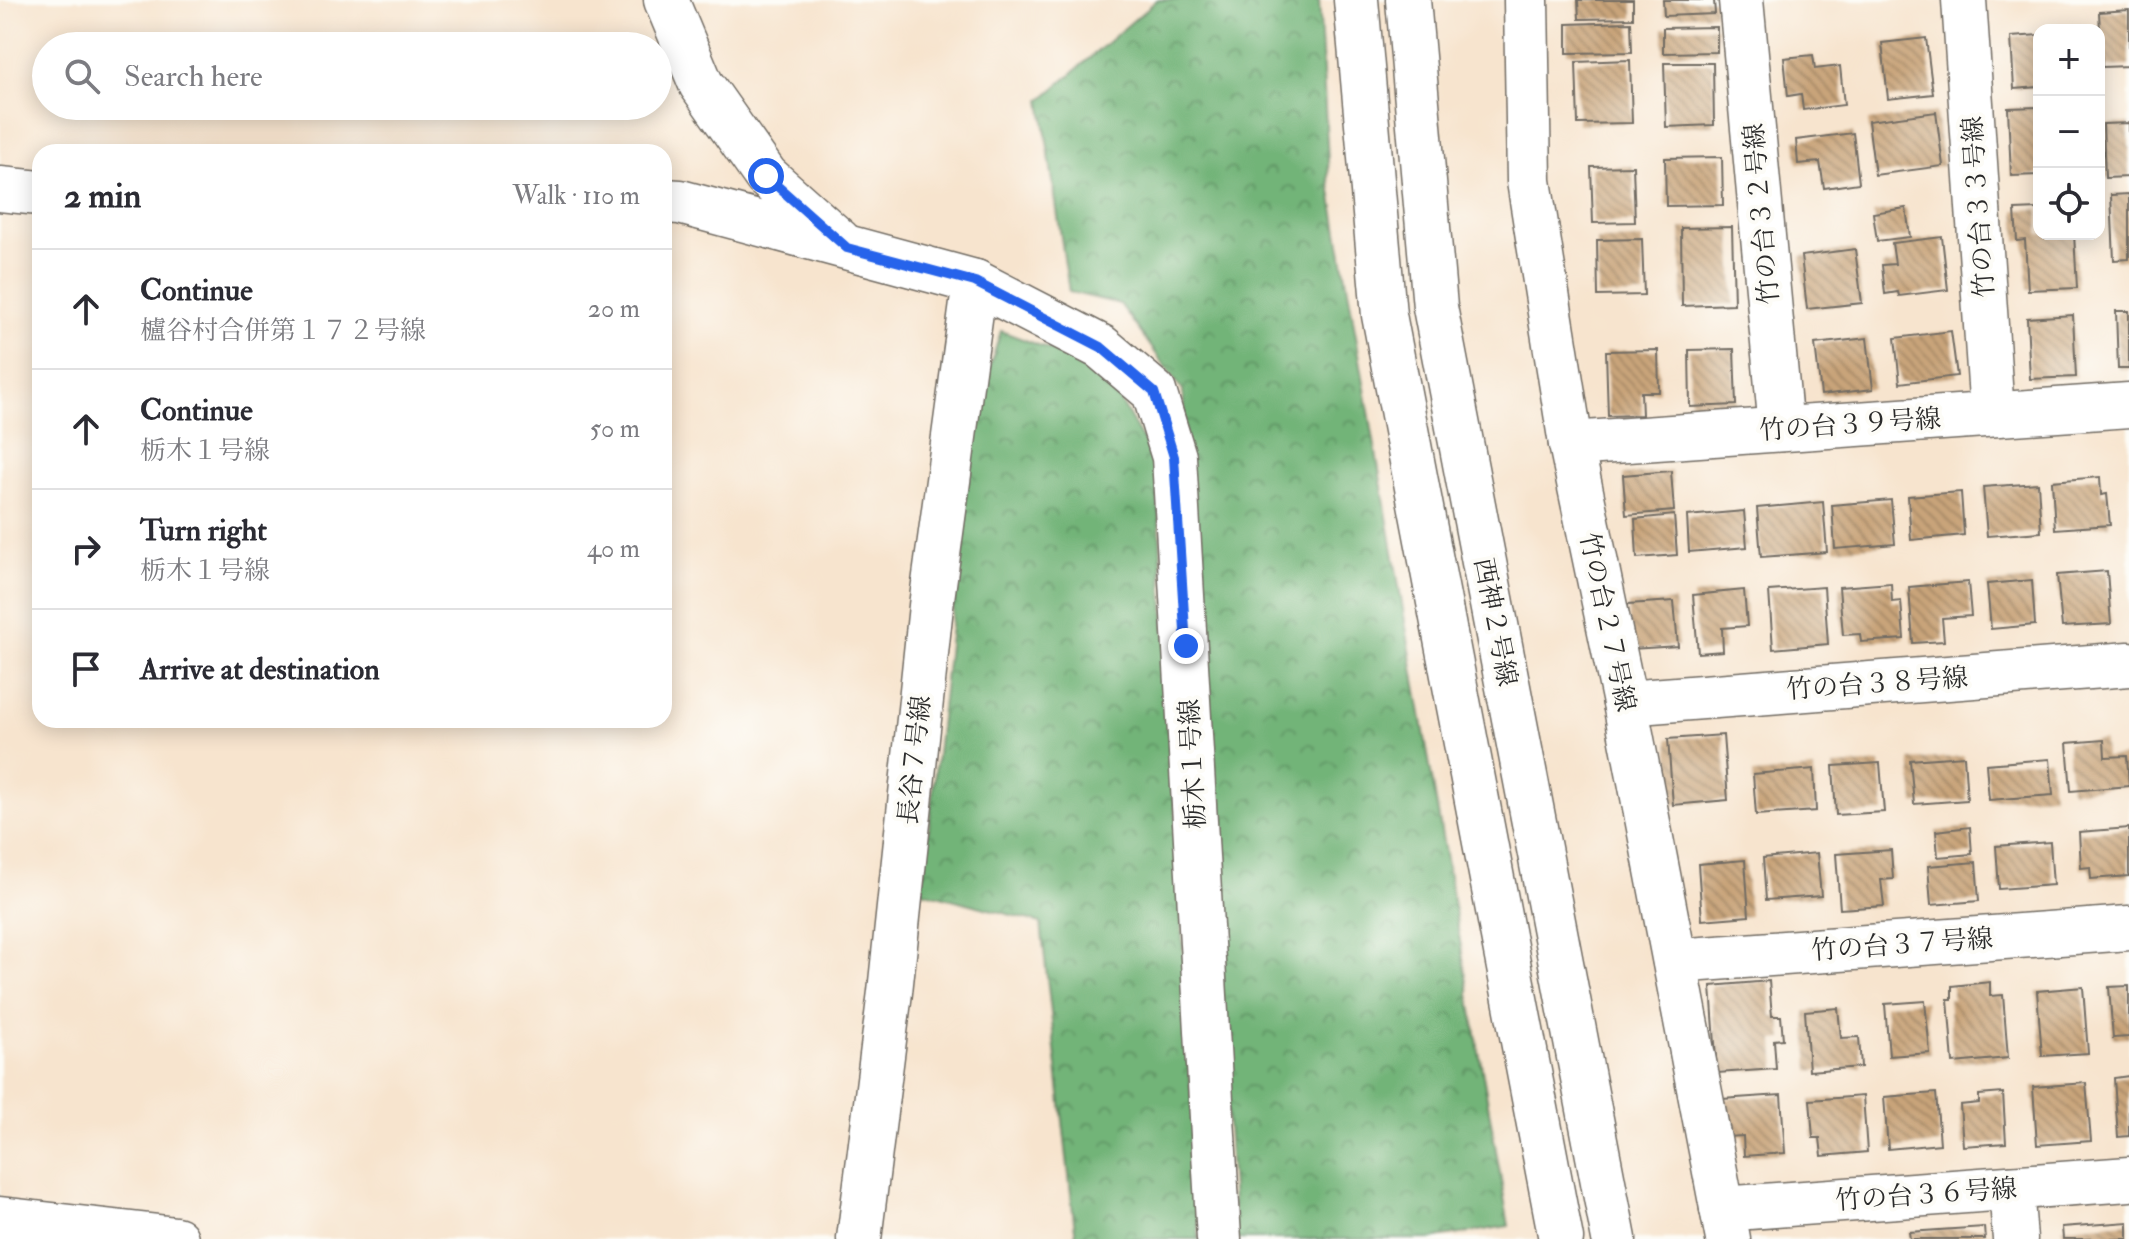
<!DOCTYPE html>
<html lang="en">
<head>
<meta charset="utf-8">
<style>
  body { margin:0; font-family:"IM FELL Double Pica","Noto Serif JP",serif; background:#f2f2f3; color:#2b2b33 }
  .controls { position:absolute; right:24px; top:24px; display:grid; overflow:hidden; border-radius:16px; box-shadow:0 4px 20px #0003 }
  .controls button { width:72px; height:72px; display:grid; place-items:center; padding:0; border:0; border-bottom:2px solid #e1e1e2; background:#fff; color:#2b2b33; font:40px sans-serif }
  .stop { position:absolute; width:24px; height:24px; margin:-18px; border:6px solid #2563eb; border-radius:50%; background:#fff }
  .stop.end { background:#2563eb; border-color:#fff; box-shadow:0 2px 8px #0008 }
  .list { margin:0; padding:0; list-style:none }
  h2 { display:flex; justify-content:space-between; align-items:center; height:104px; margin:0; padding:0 32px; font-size:34px }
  h2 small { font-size:26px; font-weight:400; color:#7c7c81 }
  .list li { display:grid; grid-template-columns:52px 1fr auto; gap:24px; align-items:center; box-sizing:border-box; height:120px; padding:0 32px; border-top:2px solid #e1e1e2 }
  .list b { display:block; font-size:30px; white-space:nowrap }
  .list p { margin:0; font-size:26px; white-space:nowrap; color:#7c7c81 }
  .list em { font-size:26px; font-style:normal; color:#7c7c81 }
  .icon { flex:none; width:44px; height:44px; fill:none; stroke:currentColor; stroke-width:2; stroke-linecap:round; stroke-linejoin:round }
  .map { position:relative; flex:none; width:2129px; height:1239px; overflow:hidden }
  .search { position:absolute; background:#fff; box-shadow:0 4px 20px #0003; left:32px; top:32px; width:640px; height:88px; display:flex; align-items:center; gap:20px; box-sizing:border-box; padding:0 28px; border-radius:44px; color:#7c7c81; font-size:30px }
  .panel { position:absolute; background:#fff; box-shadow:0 4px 20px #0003; left:32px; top:144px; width:640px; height:584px; border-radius:24px }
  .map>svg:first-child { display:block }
  .forest { fill:url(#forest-crowns); stroke:#4e7052; stroke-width:2 }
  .building { fill:url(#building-back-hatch) }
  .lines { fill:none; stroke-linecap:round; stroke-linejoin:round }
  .minor-casing { stroke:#726c64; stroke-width:47 }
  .minor { stroke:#fff; stroke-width:44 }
  .route { stroke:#2563eb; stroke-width:10 }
  .labels { text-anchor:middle; stroke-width:8; stroke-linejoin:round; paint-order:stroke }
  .street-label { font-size:26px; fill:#2b2b2b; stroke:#fdfcf7 }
</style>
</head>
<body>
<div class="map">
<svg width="2129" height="1239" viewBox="0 0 2129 1239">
  <defs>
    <pattern id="forest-crowns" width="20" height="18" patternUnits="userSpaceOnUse" patternTransform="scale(2)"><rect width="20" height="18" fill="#72b478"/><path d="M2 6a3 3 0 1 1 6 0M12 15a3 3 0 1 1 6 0" fill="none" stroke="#5e9363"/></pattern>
    <pattern id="building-back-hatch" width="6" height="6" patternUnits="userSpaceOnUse" patternTransform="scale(2)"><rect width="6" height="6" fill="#c9a47a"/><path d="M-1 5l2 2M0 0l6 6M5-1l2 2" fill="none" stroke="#a38664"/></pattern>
  </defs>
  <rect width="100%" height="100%" fill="#fdfcf7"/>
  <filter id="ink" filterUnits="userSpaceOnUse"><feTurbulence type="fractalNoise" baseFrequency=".0125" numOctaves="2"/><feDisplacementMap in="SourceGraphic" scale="16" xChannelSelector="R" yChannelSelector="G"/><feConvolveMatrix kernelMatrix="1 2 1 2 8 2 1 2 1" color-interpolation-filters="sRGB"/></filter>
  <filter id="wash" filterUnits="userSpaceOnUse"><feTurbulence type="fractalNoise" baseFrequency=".006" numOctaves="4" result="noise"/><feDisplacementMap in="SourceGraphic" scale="32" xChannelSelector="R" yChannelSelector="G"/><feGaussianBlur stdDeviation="1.8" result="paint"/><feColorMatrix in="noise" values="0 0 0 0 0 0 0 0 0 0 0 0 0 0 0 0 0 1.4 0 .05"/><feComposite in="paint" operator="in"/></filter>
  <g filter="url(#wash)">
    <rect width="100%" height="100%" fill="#f7e4ce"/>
    <!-- forest -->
    <g class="forest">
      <polygon points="1157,0 1319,0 1329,179 1509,1226 1430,1239 1235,1239 1183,391 1120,304 1069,292 1041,100"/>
      <polygon points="1001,331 1065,355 1117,395 1156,463 1199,1239 1076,1239 1041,923 922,891 974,416"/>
    </g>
    <g id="blocks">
      <!-- building -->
      <g class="building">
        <polygon points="1578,0 1633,0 1633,18 1579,19"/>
        <polygon points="1663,0 1714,0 1715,14 1664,16"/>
        <polygon points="2129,10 2129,66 2102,67 2099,12"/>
        <polygon points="1631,22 1632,52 1567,53 1567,24"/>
        <polygon points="1717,27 1717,52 1663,53 1663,28"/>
        <polygon points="2039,35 2039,87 2014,89 2011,37"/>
        <polygon points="1926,38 1933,94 1888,99 1882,43"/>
        <polygon points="1813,55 1815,69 1840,66 1844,105 1803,110 1801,94 1788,96 1784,58"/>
        <polygon points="1630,60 1632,123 1578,124 1576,62"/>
        <polygon points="1664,63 1713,63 1714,125 1666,127"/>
        <polygon points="2039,107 2039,175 2011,176 2008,108"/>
        <polygon points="1936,112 1943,166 1875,175 1868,121"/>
        <polygon points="2129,123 2129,177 2105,178 2103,124"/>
        <polygon points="1853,133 1859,183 1824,188 1820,162 1798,164 1796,140"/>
        <polygon points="1722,157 1723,205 1666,206 1665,158"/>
        <polygon points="1633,166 1635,222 1593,223 1591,167"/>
        <polygon points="2129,194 2129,259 2114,260 2111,195"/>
        <polygon points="1906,208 1910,237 1877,241 1873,213"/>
        <polygon points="2039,209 2039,234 2074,234 2077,288 2028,290 2025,240 2017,241 2015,210"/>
        <polygon points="1732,227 1734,304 1682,306 1681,228"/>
        <polygon points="1942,237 1948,290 1899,296 1898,292 1885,294 1882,265 1895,264 1892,243"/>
        <polygon points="1642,239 1644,295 1598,296 1597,240"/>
        <polygon points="1855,249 1862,303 1807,309 1801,256"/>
        <polygon points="2116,311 2129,311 2129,369 2118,369"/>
        <polygon points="2073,315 2076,377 2030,379 2027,318"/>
        <polygon points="1951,331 1957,376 1900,383 1895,338"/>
        <polygon points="1867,338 1873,389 1821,395 1815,344"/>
        <polygon points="1734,349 1736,405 1690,407 1689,350"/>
        <polygon points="1658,350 1659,392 1641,392 1642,415 1608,416 1606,351"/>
        <polygon points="1671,471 1674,511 1626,515 1623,475"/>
        <polygon points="2100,477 2101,495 2107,494 2110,525 2055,529 2052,481"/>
        <polygon points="2038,483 2041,532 1987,536 1983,487"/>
        <polygon points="1961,492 1964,535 1911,540 1908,496"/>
        <polygon points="1891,500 1895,544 1835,549 1832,505"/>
        <polygon points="1823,502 1827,552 1761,557 1757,508"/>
        <polygon points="1744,511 1747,547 1689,552 1687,516"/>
        <polygon points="1674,515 1677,555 1637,558 1635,519"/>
        <polygon points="2107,571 2111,624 2062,627 2057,575"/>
        <polygon points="2032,580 2035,625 1991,629 1987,584"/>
        <polygon points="1968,582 1971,616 1942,618 1944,641 1913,643 1909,587"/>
        <polygon points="1891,583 1892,602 1901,601 1904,639 1861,642 1860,634 1843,635 1839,587"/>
        <polygon points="1824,587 1828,644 1773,649 1769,591"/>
        <polygon points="1744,590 1747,626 1722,628 1723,651 1698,653 1693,595"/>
        <polygon points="1674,601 1678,646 1631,649 1628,604"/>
        <polygon points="1723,735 1728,800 1673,805 1668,739"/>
        <polygon points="2104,740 2105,757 2127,756 2129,786 2071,791 2067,743"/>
        <polygon points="1964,756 1967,800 1914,804 1910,760"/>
        <polygon points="2050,759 2053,795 1989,800 1986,764"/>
        <polygon points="1880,763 1884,812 1836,815 1833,766"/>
        <polygon points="1814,769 1816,811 1756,815 1753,774"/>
        <polygon points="1970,827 1972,854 1938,857 1936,831"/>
        <polygon points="2129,828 2129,876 2091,879 2090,867 2081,868 2079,832"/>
        <polygon points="2050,842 2053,885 1999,889 1996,846"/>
        <polygon points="1891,850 1893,879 1881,880 1884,906 1840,909 1836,854"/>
        <polygon points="1817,853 1821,896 1766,900 1763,858"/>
        <polygon points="1745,860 1749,916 1702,920 1698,864"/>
        <polygon points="1976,862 1979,901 1931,905 1928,866"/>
        <polygon points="1769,981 1772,1016 1781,1016 1783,1039 1774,1040 1776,1069 1717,1073 1711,986"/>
        <polygon points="1990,982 1990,996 2003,995 2008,1058 1953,1063 1948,999 1952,999 1952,986"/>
        <polygon points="2129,986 2129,1037 2113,1038 2109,987"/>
        <polygon points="2083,987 2088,1053 2042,1056 2037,991"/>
        <polygon points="1925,1001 1930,1053 1889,1056 1885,1004"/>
        <polygon points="1838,1008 1841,1038 1859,1037 1861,1067 1809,1071 1805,1011"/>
        <polygon points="2129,1076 2129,1136 2118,1137 2114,1078"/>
        <polygon points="2086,1083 2091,1141 2037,1145 2033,1087"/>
        <polygon points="1936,1093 1940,1144 1888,1149 1884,1097"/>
        <polygon points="2003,1093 2006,1143 1963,1146 1960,1105 1979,1103 1979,1095"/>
        <polygon points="1781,1095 1785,1153 1744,1156 1743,1136 1725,1137 1722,1099"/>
        <polygon points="1863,1096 1867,1152 1822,1156 1820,1138 1813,1138 1810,1100"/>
        <polygon points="2128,1222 2128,1239 2063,1239 2062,1227"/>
        <polygon points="1984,1227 1985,1239 1910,1239 1909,1232"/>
      </g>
    </g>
  </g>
  <g filter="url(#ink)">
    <use href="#blocks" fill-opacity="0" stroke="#726c64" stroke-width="2"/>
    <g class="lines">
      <defs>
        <g id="minor">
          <polyline points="666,0 701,84 766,176 839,241"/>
          <polyline points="1356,0 1384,315 1561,1239"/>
          <polyline points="1408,0 1435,307 1614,1239"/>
          <polyline points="1526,0 1529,181 1571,444 1625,703 1728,1239"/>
          <polyline points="1741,0 1781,429"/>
          <polyline points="1964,0 1992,414"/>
          <polyline points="0,189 40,193"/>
          <polyline points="664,201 680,202 975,282 1101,347 1154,392 1174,457 1219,1239"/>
          <polyline points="1571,444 2129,405"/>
          <polyline points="1625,703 2129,664"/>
          <polyline points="1675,961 2129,928"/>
          <polyline points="2011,1188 2015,1239"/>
          <polyline points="1722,1209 2129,1179"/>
          <polyline points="0,1219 176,1239"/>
          <polyline points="859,1239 890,992 931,606 975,282"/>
        </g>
      </defs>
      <!-- minor casing -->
      <use href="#minor" class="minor-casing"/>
      <!-- minor -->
      <use href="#minor" class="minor"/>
    </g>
  </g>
  <g class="lines" filter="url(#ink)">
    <!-- route -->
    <polyline class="route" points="766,176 847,248 975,282 1101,347 1154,392 1174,457 1186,646"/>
  </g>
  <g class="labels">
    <!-- street labels -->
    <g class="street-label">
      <text transform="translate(1978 207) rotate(-94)" y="9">竹の台３３号線</text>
      <text transform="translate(1761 214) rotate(-95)" y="9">竹の台３２号線</text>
      <text transform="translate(1850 424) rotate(-4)" y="9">竹の台３９号線</text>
      <text transform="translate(1496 622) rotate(79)" y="9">西神２号線</text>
      <text transform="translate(1608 622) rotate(78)" y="9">竹の台２７号線</text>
      <text transform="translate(1877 683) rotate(-4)" y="9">竹の台３８号線</text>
      <text transform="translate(914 760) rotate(-84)" y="9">長谷７号線</text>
      <text transform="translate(1192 764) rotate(-93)" y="9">栃木１号線</text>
      <text transform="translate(1902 944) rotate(-4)" y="9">竹の台３７号線</text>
      <text transform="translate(1926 1194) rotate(-4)" y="9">竹の台３６号線</text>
    </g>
  </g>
</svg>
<div class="controls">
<button>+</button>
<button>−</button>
<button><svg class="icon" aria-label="locate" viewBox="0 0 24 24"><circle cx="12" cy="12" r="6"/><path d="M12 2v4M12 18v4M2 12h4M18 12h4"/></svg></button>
</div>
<div class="stop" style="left:766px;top:176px"></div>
<div class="stop end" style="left:1186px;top:646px"></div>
<div class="search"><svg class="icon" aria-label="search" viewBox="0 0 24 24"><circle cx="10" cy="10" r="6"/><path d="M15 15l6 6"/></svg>Search here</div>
<section class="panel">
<h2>2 min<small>Walk · 110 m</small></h2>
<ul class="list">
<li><svg class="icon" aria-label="ahead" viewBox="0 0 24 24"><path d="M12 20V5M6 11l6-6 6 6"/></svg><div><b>Continue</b><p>櫨谷村合併第１７２号線</p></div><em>20 m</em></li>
<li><svg class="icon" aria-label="ahead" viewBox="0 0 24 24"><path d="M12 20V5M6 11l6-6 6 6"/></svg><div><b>Continue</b><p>栃木１号線</p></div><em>50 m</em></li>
<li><svg class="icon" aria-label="right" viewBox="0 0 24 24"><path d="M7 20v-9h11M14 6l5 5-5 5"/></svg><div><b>Turn right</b><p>栃木１号線</p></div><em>40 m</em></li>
<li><svg class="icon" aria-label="arrive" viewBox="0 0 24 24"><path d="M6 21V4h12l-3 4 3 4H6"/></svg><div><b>Arrive at destination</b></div></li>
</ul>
</section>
</div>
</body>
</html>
